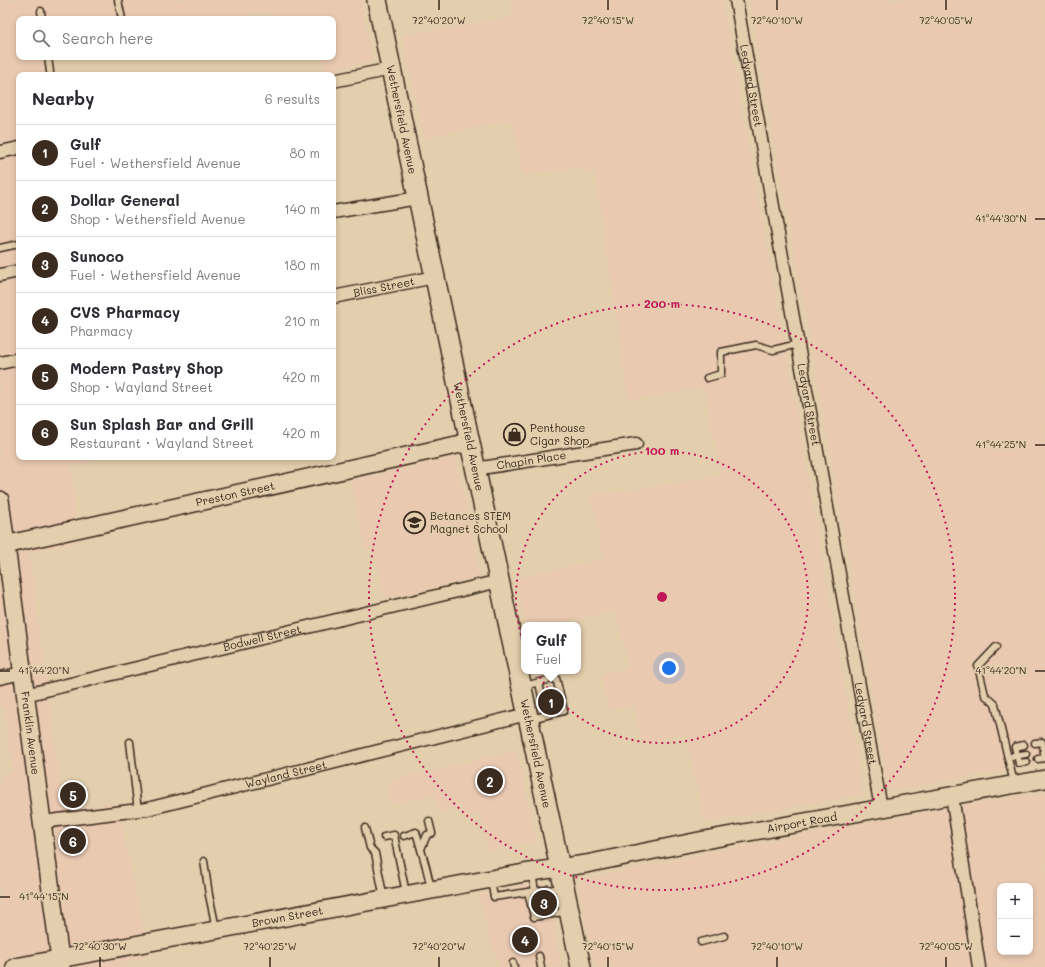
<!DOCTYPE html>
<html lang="en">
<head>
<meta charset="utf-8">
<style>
  body { margin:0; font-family:Mali,sans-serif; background:#f7f7f7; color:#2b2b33 }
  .controls { position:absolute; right:12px; bottom:12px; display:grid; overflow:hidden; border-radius:8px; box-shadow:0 2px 6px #0003 }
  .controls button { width:36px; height:36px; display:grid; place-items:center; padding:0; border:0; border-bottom:1px solid #e1e1e2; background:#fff; color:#2b2b33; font:20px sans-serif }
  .you { position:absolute; left:669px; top:668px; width:14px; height:14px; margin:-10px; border:3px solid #fff; border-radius:50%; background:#1a73e8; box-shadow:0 0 0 6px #1a73e833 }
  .badge { display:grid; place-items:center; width:26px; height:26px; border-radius:50%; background:#3b2a1e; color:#fff; font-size:13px; font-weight:700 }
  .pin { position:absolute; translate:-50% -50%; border:2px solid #fff; box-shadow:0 1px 4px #0006 }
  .popup { position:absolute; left:521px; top:622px; width:60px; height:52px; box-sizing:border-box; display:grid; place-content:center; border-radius:8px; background:#fff; filter:drop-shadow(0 1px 3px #0005); font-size:13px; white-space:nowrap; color:#7c7c81 }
  .popup b { font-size:15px; color:#2b2b33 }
  .popup::after { content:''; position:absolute; left:50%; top:100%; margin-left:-8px; border:8px solid transparent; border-top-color:#fff }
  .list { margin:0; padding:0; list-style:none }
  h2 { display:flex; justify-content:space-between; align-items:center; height:52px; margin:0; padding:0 16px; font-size:17px }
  h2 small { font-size:13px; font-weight:400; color:#7c7c81 }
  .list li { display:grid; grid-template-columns:26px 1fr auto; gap:12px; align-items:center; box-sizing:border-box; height:56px; padding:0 16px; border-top:1px solid #e1e1e2 }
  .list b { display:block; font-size:15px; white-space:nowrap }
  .list p { margin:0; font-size:13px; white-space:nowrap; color:#7c7c81 }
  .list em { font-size:13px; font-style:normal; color:#7c7c81 }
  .icon { flex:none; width:22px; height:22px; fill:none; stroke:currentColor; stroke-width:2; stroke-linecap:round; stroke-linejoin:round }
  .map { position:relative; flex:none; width:1045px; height:967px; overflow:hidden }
  .search { position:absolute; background:#fff; box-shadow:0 2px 6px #0003; left:16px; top:16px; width:320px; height:44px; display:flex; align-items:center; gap:10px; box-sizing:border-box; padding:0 14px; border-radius:8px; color:#7c7c81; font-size:15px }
  .panel { position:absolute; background:#fff; box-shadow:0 2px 6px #0003; left:16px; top:72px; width:320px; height:388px; border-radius:8px }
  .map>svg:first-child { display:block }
  .built { fill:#eac9b1; fill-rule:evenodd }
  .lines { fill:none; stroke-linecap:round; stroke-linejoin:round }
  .lane-casing { stroke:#3b2a1e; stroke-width:9 }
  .street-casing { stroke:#3b2a1e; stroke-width:15 }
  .secondary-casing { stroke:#3b2a1e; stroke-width:20 }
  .primary-casing { stroke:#3b2a1e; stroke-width:22 }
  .lane { stroke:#e3cead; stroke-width:6 }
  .street { stroke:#e3cead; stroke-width:12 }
  .secondary { stroke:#e3cead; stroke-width:17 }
  .primary { stroke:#e3cead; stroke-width:19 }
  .ticks { fill:none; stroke:#3b2a1e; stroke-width:1.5 }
  .ring { fill:none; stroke:#c2185b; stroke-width:2; stroke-dasharray:2 4 }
  .labels { text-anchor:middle; stroke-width:3.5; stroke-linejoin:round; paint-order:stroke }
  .street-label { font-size:11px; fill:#3b2a1e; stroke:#e3cead }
  .poi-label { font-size:11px; fill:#3b2a1e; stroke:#e3cead; text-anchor:start }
  .ticks-label { font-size:10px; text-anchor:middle; fill:#3b2a1e; stroke:#e3cead; stroke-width:3.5; stroke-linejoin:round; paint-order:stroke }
  .centre { fill:#c2185b; stroke:#e3cead; stroke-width:2 }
  .ring-label { font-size:12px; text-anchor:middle; font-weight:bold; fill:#c2185b; stroke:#e3cead; stroke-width:3.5; stroke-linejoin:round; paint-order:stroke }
</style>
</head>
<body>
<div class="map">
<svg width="1045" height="967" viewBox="0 0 1045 967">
  <rect width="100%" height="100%" fill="#e3cead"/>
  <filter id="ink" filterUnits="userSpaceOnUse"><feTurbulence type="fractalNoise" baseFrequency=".025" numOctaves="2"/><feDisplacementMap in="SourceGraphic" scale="8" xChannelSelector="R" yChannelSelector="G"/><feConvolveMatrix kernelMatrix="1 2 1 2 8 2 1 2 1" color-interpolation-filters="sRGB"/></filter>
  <g filter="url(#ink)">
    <!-- built -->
    <g class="built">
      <polygon points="0,0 361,0 372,61 326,71 323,57 333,57 333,19 271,19 269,11 231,19 19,19 19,57 53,57 56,75 19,75 19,457 92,457 92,462 71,467 79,541 29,552 63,810 117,803 149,956 127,960 128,967 0,967 0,776 13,772 4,707 0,708"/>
      <polygon points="520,0 722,0 790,375 863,794 705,822 686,734 643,743 634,705 608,710 601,674 629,668 615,611 547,625 526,625 516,578 604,559 591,496 722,476 704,388 628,400 617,317 595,173 573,168 523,175 512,120 424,137 403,35 513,17 510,2"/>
      <polygon points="749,0 1045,0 1045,763 889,791 816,372"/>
      <polygon points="455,457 480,576 386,599 373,548 365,549 351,480"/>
      <polygon points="517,751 536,841 488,850 481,814 463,817 461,807 439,812 435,794 392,804 387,782"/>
      <path d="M1045,792V967H595L578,885L601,875L744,846L947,808ZM1000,886H1030V952H1000Z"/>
      <polygon points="544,882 562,967 499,967 496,952 493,952 479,894"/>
    </g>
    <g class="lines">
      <defs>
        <g id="lane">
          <polyline points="118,0 122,19"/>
          <polyline points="41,11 42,19"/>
          <polyline points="48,57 50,72"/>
          <polyline points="0,248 19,244"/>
          <polyline points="707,378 721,374 721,352 756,345 773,350 798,344"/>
          <polyline points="996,647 978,666 985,695 995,704 1014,783"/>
          <polyline points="539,683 546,715"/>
          <polyline points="524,686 556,678 564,711 530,719"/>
          <polyline points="130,742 138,811"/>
          <polyline points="1035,743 1042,742 1045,758 1038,759"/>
          <polyline points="1024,745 1015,747 1019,763 1027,762"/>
          <polyline points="1013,756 1026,754"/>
          <polyline points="365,828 370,848 375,853 384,899"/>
          <polyline points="404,836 416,832 426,867 431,888"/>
          <polyline points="384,837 394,835 406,893"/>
          <polyline points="421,849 427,835 432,833 429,821"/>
          <polyline points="204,861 209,895 216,928"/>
          <polyline points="532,873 535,891"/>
          <polyline points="491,881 494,897 528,892 563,888"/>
          <polyline points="548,889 553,914"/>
          <polyline points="528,892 534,917 568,911"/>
          <polyline points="701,942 724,936"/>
          <polyline points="539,956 541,967"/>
          <polyline points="513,963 514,967"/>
        </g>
        <g id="street">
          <path id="s1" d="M736,0L881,808"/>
          <polyline points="333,81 391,69"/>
          <polyline points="0,152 19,148"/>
          <polyline points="333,212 418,198"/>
          <polyline points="0,275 19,271"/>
          <path id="s2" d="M333,297L435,277"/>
          <polyline points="0,363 19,359"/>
          <path id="s3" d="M475,469L636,444"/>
          <polyline points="0,678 22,673"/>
          <path id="s4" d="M25,695L499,581"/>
          <polyline points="952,796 979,967"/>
          <path id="s5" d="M42,822L147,809L527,714"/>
        </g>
        <g id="secondary">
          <path id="s6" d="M0,500L61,967"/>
          <path id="s7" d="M0,546L470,442"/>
          <path id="s8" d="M15,967L524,873L586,864L699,841L1045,779"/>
        </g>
        <g id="primary">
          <path id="s9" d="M377,0L404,131L581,967"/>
        </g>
      </defs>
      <!-- lane casing -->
      <use href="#lane" class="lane-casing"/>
      <!-- street casing -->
      <use href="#street" class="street-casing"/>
      <!-- secondary casing -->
      <use href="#secondary" class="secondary-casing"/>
      <!-- primary casing -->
      <use href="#primary" class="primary-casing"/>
      <!-- lane -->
      <use href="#lane" class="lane"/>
      <!-- street -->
      <use href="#street" class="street"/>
      <!-- secondary -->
      <use href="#secondary" class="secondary"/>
      <!-- primary -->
      <use href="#primary" class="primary"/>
    </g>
  </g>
  <!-- ticks -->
  <path class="ticks" d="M439,0V10M608,0V10M777,0V10M946,0V10M1035,219H1045M1035,445H1045M0,671H10M1035,671H1045M0,897H10M100,957V967M270,957V967M439,957V967M608,957V967M777,957V967M946,957V967"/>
  <!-- distance rings -->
  <g class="ring">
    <circle cx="662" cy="597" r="146"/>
    <circle cx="662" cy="597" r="293"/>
  </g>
  <!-- icons -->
  <defs>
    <symbol id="shop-ring" viewBox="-11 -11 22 22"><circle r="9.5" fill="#e3cead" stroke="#3b2a1e" stroke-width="1.5"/><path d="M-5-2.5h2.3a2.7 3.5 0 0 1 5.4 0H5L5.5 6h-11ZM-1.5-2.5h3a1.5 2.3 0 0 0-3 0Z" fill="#3b2a1e"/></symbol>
    <symbol id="school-ring" viewBox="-11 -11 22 22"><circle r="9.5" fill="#e3cead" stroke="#3b2a1e" stroke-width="1.5"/><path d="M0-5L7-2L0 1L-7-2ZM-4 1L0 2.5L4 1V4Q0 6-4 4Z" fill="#3b2a1e"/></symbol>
  </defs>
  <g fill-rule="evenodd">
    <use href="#shop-ring" x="502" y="422" width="25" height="25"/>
    <use href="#school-ring" x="402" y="510" width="25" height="25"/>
  </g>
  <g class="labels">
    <!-- street labels -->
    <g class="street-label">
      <text dy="4" stroke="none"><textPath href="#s1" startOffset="87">Ledyard Street</textPath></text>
      <text dy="4" stroke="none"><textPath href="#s9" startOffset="122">Wethersfield Avenue</textPath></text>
      <text dy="4" stroke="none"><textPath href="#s2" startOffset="52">Bliss Street</textPath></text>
      <text dy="4" stroke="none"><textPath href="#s1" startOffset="411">Ledyard Street</textPath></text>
      <text dy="4" stroke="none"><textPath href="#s9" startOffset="446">Wethersfield Avenue</textPath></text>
      <text dy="4" stroke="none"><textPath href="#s3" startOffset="57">Chapin Place</textPath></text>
      <text dy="4" stroke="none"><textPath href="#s7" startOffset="241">Preston Street</textPath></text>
      <text dy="4" stroke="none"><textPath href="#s4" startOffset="244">Bodwell Street</textPath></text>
      <text dy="4" stroke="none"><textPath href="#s1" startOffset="735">Ledyard Street</textPath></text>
      <text dy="4" stroke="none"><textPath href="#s6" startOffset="235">Franklin Avenue</textPath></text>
      <text dy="4" stroke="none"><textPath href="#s9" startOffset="770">Wethersfield Avenue</textPath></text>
      <text dy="4" stroke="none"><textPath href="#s5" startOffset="249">Wayland Street</textPath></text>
      <text dy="4" stroke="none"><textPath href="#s8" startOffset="800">Airport Road</textPath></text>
      <text dy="4" stroke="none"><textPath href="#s8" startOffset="277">Brown Street</textPath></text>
    </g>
    <!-- poi labels -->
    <g class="poi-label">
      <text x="530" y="432">Penthouse<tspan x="530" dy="13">Cigar Shop</tspan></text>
      <text x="430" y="520">Betances STEM<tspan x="430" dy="13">Magnet School</tspan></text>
    </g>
  </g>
  <g class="ticks-label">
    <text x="439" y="24">72°40'20"W</text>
    <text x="608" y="24">72°40'15"W</text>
    <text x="777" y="24">72°40'10"W</text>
    <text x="946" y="24">72°40'05"W</text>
    <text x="1001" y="222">41°44'30"N</text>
    <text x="1001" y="448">41°44'25"N</text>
    <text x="44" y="674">41°44'20"N</text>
    <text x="1001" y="674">41°44'20"N</text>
    <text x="44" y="900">41°44'15"N</text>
    <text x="100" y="950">72°40'30"W</text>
    <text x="270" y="950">72°40'25"W</text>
    <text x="439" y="950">72°40'20"W</text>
    <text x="608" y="950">72°40'15"W</text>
    <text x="777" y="950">72°40'10"W</text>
    <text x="946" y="950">72°40'05"W</text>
  </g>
  <circle cx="662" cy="597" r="6" class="centre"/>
  <g class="ring-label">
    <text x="662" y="308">200 m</text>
    <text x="662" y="455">100 m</text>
  </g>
</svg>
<div class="controls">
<button>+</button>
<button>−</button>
</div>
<div class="you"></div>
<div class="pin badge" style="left:551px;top:702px">1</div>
<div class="popup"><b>Gulf</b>Fuel</div>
<div class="pin badge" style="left:490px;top:781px">2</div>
<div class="pin badge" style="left:544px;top:903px">3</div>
<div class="pin badge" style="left:525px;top:940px">4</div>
<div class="pin badge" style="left:73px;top:795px">5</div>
<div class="pin badge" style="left:73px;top:841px">6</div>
<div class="search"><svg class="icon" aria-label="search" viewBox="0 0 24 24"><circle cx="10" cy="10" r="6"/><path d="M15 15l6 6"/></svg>Search here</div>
<section class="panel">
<h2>Nearby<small>6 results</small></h2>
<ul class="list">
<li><span class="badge">1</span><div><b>Gulf</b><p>Fuel · Wethersfield Avenue</p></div><em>80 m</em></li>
<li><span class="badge">2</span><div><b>Dollar General</b><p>Shop · Wethersfield Avenue</p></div><em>140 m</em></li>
<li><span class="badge">3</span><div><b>Sunoco</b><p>Fuel · Wethersfield Avenue</p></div><em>180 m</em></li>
<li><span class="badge">4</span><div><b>CVS Pharmacy</b><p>Pharmacy</p></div><em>210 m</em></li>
<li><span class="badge">5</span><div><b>Modern Pastry Shop</b><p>Shop · Wayland Street</p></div><em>420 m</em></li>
<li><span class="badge">6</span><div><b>Sun Splash Bar and Grill</b><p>Restaurant · Wayland Street</p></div><em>420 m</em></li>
</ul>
</section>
</div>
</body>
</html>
